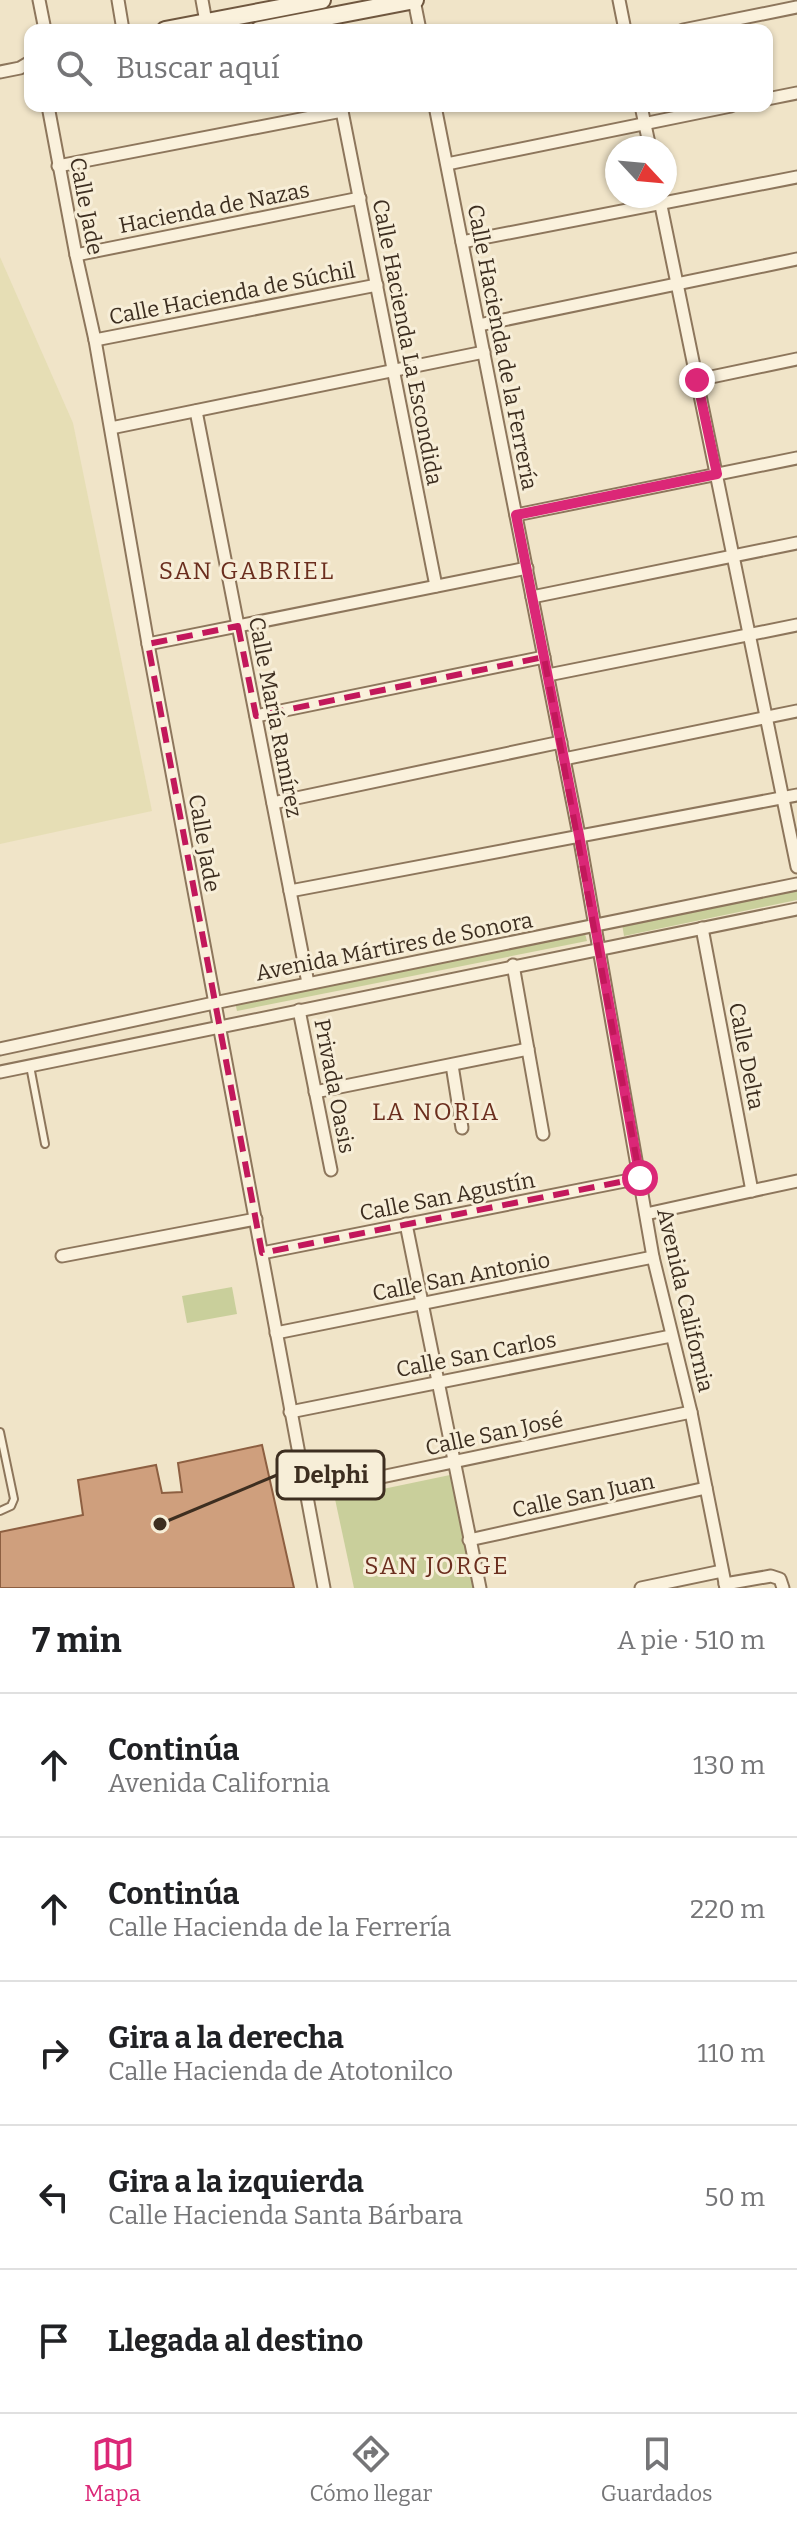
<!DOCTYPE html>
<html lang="es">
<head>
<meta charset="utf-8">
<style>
  body { margin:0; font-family:Bitter,serif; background:#f2f2f2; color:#202124 }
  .compass { position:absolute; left:605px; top:136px; width:72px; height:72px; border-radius:50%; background:#fff; box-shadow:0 2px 6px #0004; rotate:116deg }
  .stop { position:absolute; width:24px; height:24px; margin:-18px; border:6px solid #db2777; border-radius:50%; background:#fff }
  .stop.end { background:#db2777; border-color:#fff; box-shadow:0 2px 8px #0008 }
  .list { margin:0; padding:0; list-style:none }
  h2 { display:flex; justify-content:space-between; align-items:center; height:104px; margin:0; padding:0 32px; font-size:34px }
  h2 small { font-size:26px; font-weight:400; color:#757577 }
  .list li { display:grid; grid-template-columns:52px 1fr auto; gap:24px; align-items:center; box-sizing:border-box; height:144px; padding:0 32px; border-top:2px solid #e0e0e0 }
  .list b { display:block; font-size:30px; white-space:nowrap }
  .list p { margin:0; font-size:26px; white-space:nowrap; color:#757577 }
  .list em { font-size:26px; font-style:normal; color:#757577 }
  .icon { flex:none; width:44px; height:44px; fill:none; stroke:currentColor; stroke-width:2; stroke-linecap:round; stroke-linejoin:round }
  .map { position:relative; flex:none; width:797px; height:1588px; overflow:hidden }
  .search { position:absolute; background:#fff; box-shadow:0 2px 6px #0004; left:24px; right:24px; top:24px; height:88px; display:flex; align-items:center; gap:20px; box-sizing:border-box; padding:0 28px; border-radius:16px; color:#757577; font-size:30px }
  .sheet { height:824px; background:#fff }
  nav { display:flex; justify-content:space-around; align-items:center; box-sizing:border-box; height:112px; border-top:2px solid #e0e0e0; background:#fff; font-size:22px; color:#757577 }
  nav a { display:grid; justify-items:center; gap:4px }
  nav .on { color:#db2777 }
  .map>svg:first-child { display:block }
  .farmland { fill:#e6deb5 }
  .green { fill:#c9cf9b }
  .building { fill:#cf9f7d; stroke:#8d5f41; stroke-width:2 }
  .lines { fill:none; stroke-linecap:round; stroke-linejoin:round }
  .lane-casing { stroke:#8d765c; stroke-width:10 }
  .street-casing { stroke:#8d765c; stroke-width:15 }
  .secondary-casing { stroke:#6f573f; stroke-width:20 }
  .lane { stroke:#faf1dc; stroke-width:6 }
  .street { stroke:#faf1dc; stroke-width:11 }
  .secondary { stroke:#faf1dc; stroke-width:16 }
  .route { stroke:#db2777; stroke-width:10 }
  .marked { fill:none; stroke:#c2185b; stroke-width:6; stroke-dasharray:16 10; stroke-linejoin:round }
  .labels { text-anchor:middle; stroke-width:6; stroke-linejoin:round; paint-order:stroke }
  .street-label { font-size:22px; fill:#3d2e20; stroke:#f7eed8 }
  .neighbourhood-label { font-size:24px; letter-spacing:2px; fill:#6b2e1e; stroke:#f7eed8 }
  .leader { fill:none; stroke:#3d2e20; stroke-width:3 }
  .callout-dot { fill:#3d2e20; stroke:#f7eed8; stroke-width:3 }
  .callout { fill:#f7eed8; stroke:#3d2e20; stroke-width:3 }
  .callout-label { font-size:24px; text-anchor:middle; font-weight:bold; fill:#3d2e20 }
</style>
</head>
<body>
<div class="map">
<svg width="797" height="1588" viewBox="0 0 797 1588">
  <rect width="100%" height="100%" fill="#f0e4c8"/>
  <!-- farmland -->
  <polygon class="farmland" points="0,257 73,423 152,811 0,844"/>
  <!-- green -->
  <g class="green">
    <polygon points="797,889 797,900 624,936 622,924"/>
    <polygon points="584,930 587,941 237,1011 235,1002"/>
    <polygon points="232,1287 237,1314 187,1323 182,1296"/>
    <polygon points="450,1475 473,1588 354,1588 335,1499"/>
  </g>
  <!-- building -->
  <polygon class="building" points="262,1445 294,1588 0,1588 0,1532 83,1515 78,1480 156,1465 162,1493 182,1492 178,1463"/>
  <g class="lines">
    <defs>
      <g id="lane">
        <polyline points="30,1066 45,1144"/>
        <polyline points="0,1432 14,1499 11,1506 0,1511"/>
      </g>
      <g id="street">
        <polyline points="39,0 45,30"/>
        <polyline points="118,0 123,30"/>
        <polyline points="202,0 206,22"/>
        <polyline points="414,0 420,30"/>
        <polyline points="619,0 625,30"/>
        <polyline points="683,30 797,7"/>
        <polyline points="0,72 20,68 30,62"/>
        <polyline points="767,99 797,93"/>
        <polyline points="48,106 76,255 95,340 148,644 324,1588"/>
        <polyline points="341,106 436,586"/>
        <polyline points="435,106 579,835 653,1257 691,1412 726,1588"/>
        <polyline points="641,106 650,148"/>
        <polyline points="447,164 731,106"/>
        <polyline points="58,166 342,111"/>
        <polyline points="659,196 797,867"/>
        <polyline points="462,242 797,177"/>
        <polyline points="76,255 360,198"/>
        <polyline points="479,325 797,259"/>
        <polyline points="95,340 377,285"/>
        <polyline points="697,380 797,359"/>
        <polyline points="196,411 308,983"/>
        <polyline points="111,428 484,352"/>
        <polyline points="516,515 797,458"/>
        <polyline points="532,597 797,543"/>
        <polyline points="148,644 527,568"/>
        <polyline points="548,675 797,625"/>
        <polyline points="256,716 544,657"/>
        <polyline points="564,759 797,711"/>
        <polyline points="273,803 561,742"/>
        <polyline points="290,891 797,795"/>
        <polyline points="702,928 752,1191"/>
        <polyline points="513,965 543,1134"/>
        <polyline points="299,1010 331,1170"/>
        <polyline points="0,1049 214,1003 797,884"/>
        <polyline points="452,1065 462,1128"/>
        <polyline points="0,1072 797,909"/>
        <polyline points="315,1092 528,1049"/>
        <polyline points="646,1214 797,1181"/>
        <polyline points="406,1224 480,1588"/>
        <polyline points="262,1253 640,1178"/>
        <polyline points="62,1256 256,1219"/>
        <polyline points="276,1333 653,1257"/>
        <polyline points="290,1412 671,1336"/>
        <polyline points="305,1493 691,1412"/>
        <polyline points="469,1540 706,1488"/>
        <polyline points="725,1584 771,1576 780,1579 783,1588"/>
        <polyline points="641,1588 722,1571"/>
      </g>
      <g id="secondary">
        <polyline points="165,30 322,0"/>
        <polyline points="259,30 415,0"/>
      </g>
    </defs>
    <!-- lane casing -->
    <use href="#lane" class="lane-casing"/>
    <!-- street casing -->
    <use href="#street" class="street-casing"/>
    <!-- secondary casing -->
    <use href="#secondary" class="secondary-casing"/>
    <!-- lane -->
    <use href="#lane" class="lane"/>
    <!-- street -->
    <use href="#street" class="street"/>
    <!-- secondary -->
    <use href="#secondary" class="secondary"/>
  </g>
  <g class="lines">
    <!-- route -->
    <polyline class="route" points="640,1178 579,835 516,515 717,474 697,380"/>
  </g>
  <!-- marked area -->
  <path class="marked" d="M238,626L256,716L544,657L640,1178L262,1253L148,644Z"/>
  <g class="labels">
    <!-- street labels -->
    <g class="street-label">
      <text transform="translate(87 206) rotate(79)" y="8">Calle Jade</text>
      <text transform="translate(214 207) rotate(-11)" y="8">Hacienda de Nazas</text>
      <text transform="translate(232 293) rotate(-11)" y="8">Calle Hacienda de Súchil</text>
      <text transform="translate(408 342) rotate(79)" y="8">Calle Hacienda La Escondida</text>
      <text transform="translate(503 347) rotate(79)" y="8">Calle Hacienda de la Ferrería</text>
      <text transform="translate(276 717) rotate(79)" y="8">Calle María Ramírez</text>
      <text transform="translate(205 843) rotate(80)" y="8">Calle Jade</text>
      <text transform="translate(394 946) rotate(-11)" y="8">Avenida Mártires de Sonora</text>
      <text transform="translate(747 1056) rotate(79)" y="8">Calle Delta</text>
      <text transform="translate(335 1086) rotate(79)" y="8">Privada Oasis</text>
      <text transform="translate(447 1196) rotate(-11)" y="8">Calle San Agustín</text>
      <text transform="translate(461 1276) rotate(-11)" y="8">Calle San Antonio</text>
      <text transform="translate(686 1300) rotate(77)" y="8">Avenida California</text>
      <text transform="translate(476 1354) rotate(-11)" y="8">Calle San Carlos</text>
      <text transform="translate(494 1433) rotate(-12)" y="8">Calle San José</text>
      <text transform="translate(583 1495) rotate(-12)" y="8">Calle San Juan</text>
    </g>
    <!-- neighbourhood labels -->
    <g class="neighbourhood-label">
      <text x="247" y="579">SAN GABRIEL</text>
      <text x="436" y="1120">LA NORIA</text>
      <text x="437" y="1574">SAN JORGE</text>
    </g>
  </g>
  <!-- callouts -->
  <path class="leader" d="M160 1524L277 1475"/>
  <circle class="callout-dot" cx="160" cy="1524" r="8"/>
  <rect class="callout" x="277" y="1451" width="107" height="48" rx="8"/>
  <g class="callout-label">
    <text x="331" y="1483">Delphi</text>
  </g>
</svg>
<svg class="compass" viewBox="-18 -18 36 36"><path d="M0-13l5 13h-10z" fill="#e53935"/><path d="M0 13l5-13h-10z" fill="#757577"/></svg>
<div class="stop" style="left:640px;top:1178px"></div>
<div class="stop end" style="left:697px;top:380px"></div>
<div class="search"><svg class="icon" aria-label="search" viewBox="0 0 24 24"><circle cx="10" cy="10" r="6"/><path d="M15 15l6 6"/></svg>Buscar aquí</div>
</div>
<section class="sheet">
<h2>7 min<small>A pie · 510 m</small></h2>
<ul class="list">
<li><svg class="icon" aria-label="ahead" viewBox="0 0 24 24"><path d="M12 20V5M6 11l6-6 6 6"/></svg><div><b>Continúa</b><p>Avenida California</p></div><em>130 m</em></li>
<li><svg class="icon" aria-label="ahead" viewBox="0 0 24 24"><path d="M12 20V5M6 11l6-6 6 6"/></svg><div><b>Continúa</b><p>Calle Hacienda de la Ferrería</p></div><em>220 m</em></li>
<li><svg class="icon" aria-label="right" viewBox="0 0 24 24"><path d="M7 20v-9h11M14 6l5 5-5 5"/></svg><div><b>Gira a la derecha</b><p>Calle Hacienda de Atotonilco</p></div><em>110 m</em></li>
<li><svg class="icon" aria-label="left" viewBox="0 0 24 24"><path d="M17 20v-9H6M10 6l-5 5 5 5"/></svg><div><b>Gira a la izquierda</b><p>Calle Hacienda Santa Bárbara</p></div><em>50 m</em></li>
<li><svg class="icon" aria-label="arrive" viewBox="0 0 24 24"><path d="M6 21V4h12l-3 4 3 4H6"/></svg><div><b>Llegada al destino</b></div></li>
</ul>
</section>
<nav>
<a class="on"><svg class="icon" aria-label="map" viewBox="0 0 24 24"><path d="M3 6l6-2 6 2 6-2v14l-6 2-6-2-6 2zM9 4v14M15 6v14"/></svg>Mapa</a>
<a><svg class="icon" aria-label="directions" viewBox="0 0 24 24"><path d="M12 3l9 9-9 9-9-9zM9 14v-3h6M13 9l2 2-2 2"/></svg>Cómo llegar</a>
<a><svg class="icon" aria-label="saved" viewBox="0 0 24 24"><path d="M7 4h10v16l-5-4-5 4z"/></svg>Guardados</a>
</nav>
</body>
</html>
